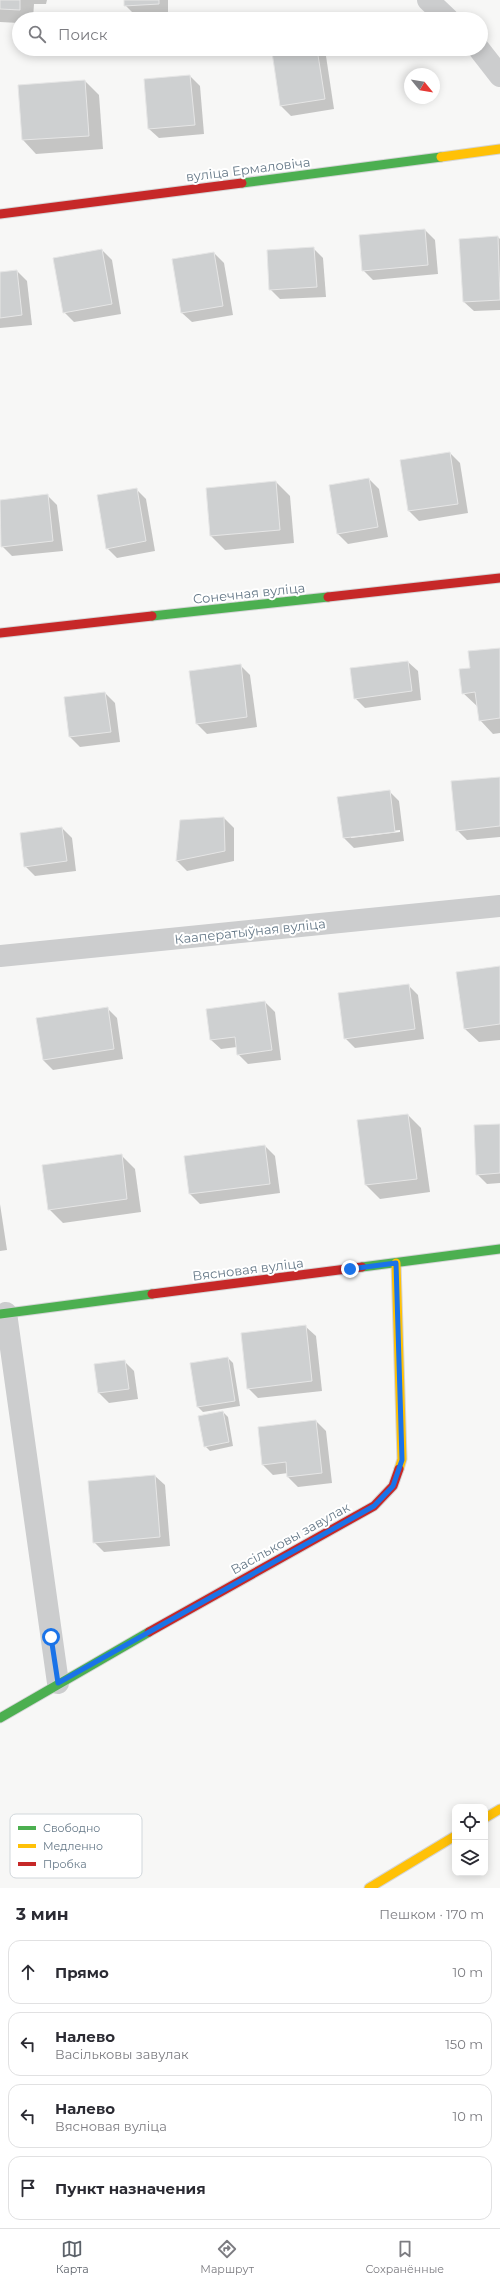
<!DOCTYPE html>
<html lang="ru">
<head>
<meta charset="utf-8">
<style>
  body { margin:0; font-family:Montserrat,sans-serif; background:#f7f7f7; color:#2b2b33 }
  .controls { position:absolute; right:12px; bottom:12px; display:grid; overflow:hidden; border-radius:8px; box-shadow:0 2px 10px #0003 }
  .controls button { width:36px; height:36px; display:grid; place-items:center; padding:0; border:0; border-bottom:1px solid #e1e1e2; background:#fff; color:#2b2b33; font:20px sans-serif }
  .compass { position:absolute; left:404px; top:68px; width:36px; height:36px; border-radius:50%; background:#fff; box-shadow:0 2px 10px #0003; rotate:120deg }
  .stop { position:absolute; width:12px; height:12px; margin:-9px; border:3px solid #1a73e8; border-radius:50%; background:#fff }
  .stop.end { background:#1a73e8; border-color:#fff; box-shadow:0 1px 4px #0008 }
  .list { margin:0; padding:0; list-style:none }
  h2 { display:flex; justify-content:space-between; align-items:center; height:52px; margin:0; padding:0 16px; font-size:17px }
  h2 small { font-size:13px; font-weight:400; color:#7c7c81 }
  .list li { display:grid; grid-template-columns:26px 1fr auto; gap:12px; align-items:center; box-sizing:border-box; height:64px; margin:0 8px 8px; padding:0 8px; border:1px solid #e1e1e2; border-radius:12px }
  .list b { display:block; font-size:15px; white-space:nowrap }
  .list p { margin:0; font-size:13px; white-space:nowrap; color:#7c7c81 }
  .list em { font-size:13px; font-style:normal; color:#7c7c81 }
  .icon { flex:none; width:22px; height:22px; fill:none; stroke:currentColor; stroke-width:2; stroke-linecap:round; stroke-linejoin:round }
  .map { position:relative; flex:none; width:500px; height:1888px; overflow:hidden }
  .search { position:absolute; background:#fff; box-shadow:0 2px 10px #0003; left:12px; right:12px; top:12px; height:44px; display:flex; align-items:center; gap:10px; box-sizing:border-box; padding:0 14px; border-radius:22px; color:#7c7c81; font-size:15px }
  .sheet { height:340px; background:#fff }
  nav { display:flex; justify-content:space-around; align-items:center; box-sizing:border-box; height:56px; border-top:1px solid #e1e1e2; background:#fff; font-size:11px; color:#7c7c81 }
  nav a { display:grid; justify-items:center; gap:2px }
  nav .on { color:#5c626a }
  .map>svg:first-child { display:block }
  .shadow { fill:#0003; fill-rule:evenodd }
  .building { fill:#ced0d1; stroke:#e6e6e6 }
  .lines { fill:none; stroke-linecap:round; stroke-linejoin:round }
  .fast-casing { stroke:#d4d5d6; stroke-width:11 }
  .slow-casing { stroke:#d4d5d6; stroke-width:11 }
  .jam-casing { stroke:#d4d5d6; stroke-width:11 }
  .street { stroke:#cccdce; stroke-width:22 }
  .fast { stroke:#4caf50; stroke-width:9 }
  .slow { stroke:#ffc107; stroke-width:9 }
  .jam { stroke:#c62828; stroke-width:9 }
  .route { stroke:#1a73e8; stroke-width:5 }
  .labels { text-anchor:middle; stroke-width:4; stroke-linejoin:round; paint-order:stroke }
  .street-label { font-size:13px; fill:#667988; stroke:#fff }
  .key { fill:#fff; stroke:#d1d7db; stroke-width:1 }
  .key-label { font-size:11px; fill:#667988 }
</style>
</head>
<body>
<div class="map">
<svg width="500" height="1888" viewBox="0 0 500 1888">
  <rect width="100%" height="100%" fill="#f7f7f6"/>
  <!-- shadow -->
  <g class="shadow">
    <polygon points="0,0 47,0 46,4 34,4 33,19 19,19 19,23 0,22"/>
    <polygon points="125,0 168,0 168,14 135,15 125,5"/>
    <polygon points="300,49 319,49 326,56 334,109 291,116 281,106"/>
    <polygon points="190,76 200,86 204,134 159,138 149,129 145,80"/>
    <polygon points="85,81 99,95 103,149 36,154 23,140 19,86"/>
    <polygon points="425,230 435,240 438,274 373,280 363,270"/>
    <polygon points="498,237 500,239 500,310 474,311 464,302"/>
    <polygon points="313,248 323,258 326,297 280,299 270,289"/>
    <polygon points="102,250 112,260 121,314 74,322 64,312"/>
    <polygon points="214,253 224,263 233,315 192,322 182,313"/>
    <polygon points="17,271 27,281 32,325 0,328 0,273"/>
    <polygon points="450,453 460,463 468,513 419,521 409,511 401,461"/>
    <polygon points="369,479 379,489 388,537 348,544 338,534 330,486"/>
    <polygon points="276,482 290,496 294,543 225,550 211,536"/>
    <polygon points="136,489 146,499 155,551 117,558 107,548"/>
    <polygon points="47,495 57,505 63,551 12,556 2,546 0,501"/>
    <polygon points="500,649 500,733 493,734 480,720 478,707 463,693 472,669"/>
    <polygon points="408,662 418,671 421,700 365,708 355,698"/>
    <polygon points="240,665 250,675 257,727 207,734 197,724"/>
    <polygon points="105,693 115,703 120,742 80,747 70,737"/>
    <polygon points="500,778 500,837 467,840 457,830"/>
    <path d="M389,791L399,801L404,841L354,848L344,838L339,798ZM400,830V832L351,838V836Z"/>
    <polygon points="224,818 234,828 234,861 187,871 177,861"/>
    <polygon points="62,828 72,838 76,871 35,876 25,866"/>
    <polygon points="500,967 500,1040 479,1042 465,1029"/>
    <polygon points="408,985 418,995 424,1039 355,1048 345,1038"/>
    <polygon points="265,1002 275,1012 281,1060 248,1064 238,1054 237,1047 221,1049 211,1040"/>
    <polygon points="107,1008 117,1018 123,1059 53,1070 43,1060"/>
    <polygon points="408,1115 421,1128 430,1192 380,1199 366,1185 358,1121"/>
    <polygon points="500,1125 500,1183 487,1184 477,1174"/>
    <polygon points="265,1146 275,1156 280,1193 200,1204 190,1194 185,1157"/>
    <polygon points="121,1155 135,1169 141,1212 63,1223 49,1209"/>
    <polygon points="0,1204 7,1250 0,1251"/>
    <polygon points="306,1327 316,1336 322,1391 258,1398 248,1388"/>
    <polygon points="228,1358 233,1363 240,1406 203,1412 198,1407"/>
    <polygon points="124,1361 134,1371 138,1399 109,1403 99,1393 95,1365"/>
    <polygon points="223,1412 228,1417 233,1446 210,1451 205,1446"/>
    <polygon points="316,1421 326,1431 332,1483 298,1487 288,1477 288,1473 273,1475 263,1465"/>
    <polygon points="155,1476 165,1485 170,1546 104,1552 94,1542"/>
  </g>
  <!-- building -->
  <g class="building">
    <polygon points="0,0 20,0 20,10 0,9"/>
    <polygon points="124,0 159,0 159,4 124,6"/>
    <polygon points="293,49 317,49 325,99 280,106 272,52"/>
    <polygon points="190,75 195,125 148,129 144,79"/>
    <polygon points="85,80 89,136 22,140 18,85"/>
    <polygon points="425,229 428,265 362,271 359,235"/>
    <polygon points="498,236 500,300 463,302 459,239"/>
    <polygon points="314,247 317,287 269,290 267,250"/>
    <polygon points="102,249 112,304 63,313 53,258"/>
    <polygon points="214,252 223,306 181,313 172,259"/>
    <polygon points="17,270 22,315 0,318 0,272"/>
    <polygon points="450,452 458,504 408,511 400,460"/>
    <polygon points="369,478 378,527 337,534 329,485"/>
    <polygon points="276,481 280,530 210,536 206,488"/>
    <polygon points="137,488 146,541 106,549 97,495"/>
    <polygon points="48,494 53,541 1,547 0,500"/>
    <polygon points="500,648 500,718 479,721 475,692 462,694 459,669 470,668 468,651"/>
    <polygon points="408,661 412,691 354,699 350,668"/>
    <polygon points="241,664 247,717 196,724 189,671"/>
    <polygon points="105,692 111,732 69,737 64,697"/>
    <polygon points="500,777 500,826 456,831 451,781"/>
    <polygon points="390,790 395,832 343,838 337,797"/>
    <polygon points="224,817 225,851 176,861 180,820"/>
    <polygon points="62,827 67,861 24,867 20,833"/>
    <polygon points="500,966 500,1024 464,1029 456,972"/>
    <polygon points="409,984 415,1029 344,1039 338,993"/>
    <polygon points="265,1001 272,1050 237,1055 235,1037 210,1040 206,1009"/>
    <polygon points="108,1007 114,1049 43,1060 36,1018"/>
    <polygon points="408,1114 417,1179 365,1185 357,1120"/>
    <polygon points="500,1124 500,1173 476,1175 474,1125"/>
    <polygon points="265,1145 270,1184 189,1194 184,1156"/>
    <polygon points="122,1154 127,1199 48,1210 42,1165"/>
    <polygon points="306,1325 312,1381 247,1389 241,1333"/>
    <polygon points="228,1357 235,1401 197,1407 190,1363"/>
    <polygon points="125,1360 129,1389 98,1393 94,1364"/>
    <polygon points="223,1411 229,1442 204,1447 198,1416"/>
    <polygon points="316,1420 322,1473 287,1477 286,1462 262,1465 258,1427"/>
    <polygon points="155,1475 160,1537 93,1543 88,1481"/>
  </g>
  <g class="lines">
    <defs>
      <g id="fast">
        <polyline points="242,183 441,157"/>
        <polyline points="152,616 328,597"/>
        <polyline points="362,1267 500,1249"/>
        <polyline points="0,1314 152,1294"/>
        <polyline points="0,1718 149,1632"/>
      </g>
      <g id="slow">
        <polyline points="441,157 500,149"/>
        <polyline points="396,1263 402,1459 399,1469"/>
        <polyline points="485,1818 500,1809"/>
        <polyline points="369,1888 455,1836"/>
      </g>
      <g id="jam">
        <polyline points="0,214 242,183"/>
        <polyline points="328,597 500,578"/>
        <polyline points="0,633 152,616"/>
        <polyline points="152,1294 362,1267"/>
        <polyline points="149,1632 374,1506 393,1486 399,1469"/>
      </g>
    </defs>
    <!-- fast casing -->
    <use href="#fast" class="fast-casing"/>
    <!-- slow casing -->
    <use href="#slow" class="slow-casing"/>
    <!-- jam casing -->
    <use href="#jam" class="jam-casing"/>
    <!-- street -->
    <g class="street">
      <polyline points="428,0 448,19"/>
      <polyline points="479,49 500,76"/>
      <polyline points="0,956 500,906"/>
      <polyline points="6,1313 58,1683"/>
    </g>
    <!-- fast -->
    <use href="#fast" class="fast"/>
    <!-- slow -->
    <use href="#slow" class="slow"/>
    <!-- jam -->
    <use href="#jam" class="jam"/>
  </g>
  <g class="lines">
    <!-- route -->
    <polyline class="route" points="51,1637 58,1683 374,1506 393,1486 402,1460 396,1263 350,1269"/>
  </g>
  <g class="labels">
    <!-- street labels -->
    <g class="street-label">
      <text transform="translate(248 169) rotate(-7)" y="5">вуліца Ермаловіча</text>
      <text transform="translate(249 593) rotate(-6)" y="5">Сонечная вуліца</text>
      <text transform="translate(250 931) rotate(-6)" y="5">Кааператыўная вуліца</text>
      <text transform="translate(248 1269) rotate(-7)" y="5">Вясновая вуліца</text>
      <text transform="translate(290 1538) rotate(-29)" y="5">Васільковы завулак</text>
    </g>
  </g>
  <!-- legend -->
  <rect x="10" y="1814" width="132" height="64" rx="6" class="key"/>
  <rect x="18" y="1826" width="18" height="4" fill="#4caf50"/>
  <rect x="18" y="1844" width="18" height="4" fill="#ffc107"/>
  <rect x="18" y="1862" width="18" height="4" fill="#c62828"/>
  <g class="key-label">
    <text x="43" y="1832">Свободно</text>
    <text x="43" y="1850">Медленно</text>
    <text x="43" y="1868">Пробка</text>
  </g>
</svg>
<div class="controls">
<button><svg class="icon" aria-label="locate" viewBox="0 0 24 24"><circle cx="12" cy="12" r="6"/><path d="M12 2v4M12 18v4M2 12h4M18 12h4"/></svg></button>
<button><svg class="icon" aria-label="layers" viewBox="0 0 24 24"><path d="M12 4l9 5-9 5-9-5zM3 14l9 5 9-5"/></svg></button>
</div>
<svg class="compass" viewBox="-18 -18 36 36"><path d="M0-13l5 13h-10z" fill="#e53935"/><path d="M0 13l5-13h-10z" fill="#7c7c81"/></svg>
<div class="stop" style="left:51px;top:1637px"></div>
<div class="stop end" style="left:350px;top:1269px"></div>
<div class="search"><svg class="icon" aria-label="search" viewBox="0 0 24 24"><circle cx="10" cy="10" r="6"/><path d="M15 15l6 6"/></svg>Поиск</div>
</div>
<section class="sheet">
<h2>3 мин<small>Пешком · 170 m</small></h2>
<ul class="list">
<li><svg class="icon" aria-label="ahead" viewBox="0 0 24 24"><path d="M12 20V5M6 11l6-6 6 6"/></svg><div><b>Прямо</b></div><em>10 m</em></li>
<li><svg class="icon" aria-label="left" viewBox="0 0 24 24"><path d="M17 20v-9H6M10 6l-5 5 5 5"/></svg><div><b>Налево</b><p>Васільковы завулак</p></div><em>150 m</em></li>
<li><svg class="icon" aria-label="left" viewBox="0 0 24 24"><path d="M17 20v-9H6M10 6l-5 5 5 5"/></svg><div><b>Налево</b><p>Вясновая вуліца</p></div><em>10 m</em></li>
<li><svg class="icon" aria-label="arrive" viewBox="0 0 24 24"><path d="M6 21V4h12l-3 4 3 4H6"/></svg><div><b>Пункт назначения</b></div></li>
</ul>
</section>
<nav>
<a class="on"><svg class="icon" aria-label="map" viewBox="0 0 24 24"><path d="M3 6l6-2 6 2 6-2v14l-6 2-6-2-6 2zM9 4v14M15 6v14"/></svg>Карта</a>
<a><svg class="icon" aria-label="directions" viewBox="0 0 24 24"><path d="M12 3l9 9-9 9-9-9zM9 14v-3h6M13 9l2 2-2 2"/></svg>Маршрут</a>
<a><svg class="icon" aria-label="saved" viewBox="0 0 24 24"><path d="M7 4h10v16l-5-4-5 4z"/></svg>Сохранённые</a>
</nav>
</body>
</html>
